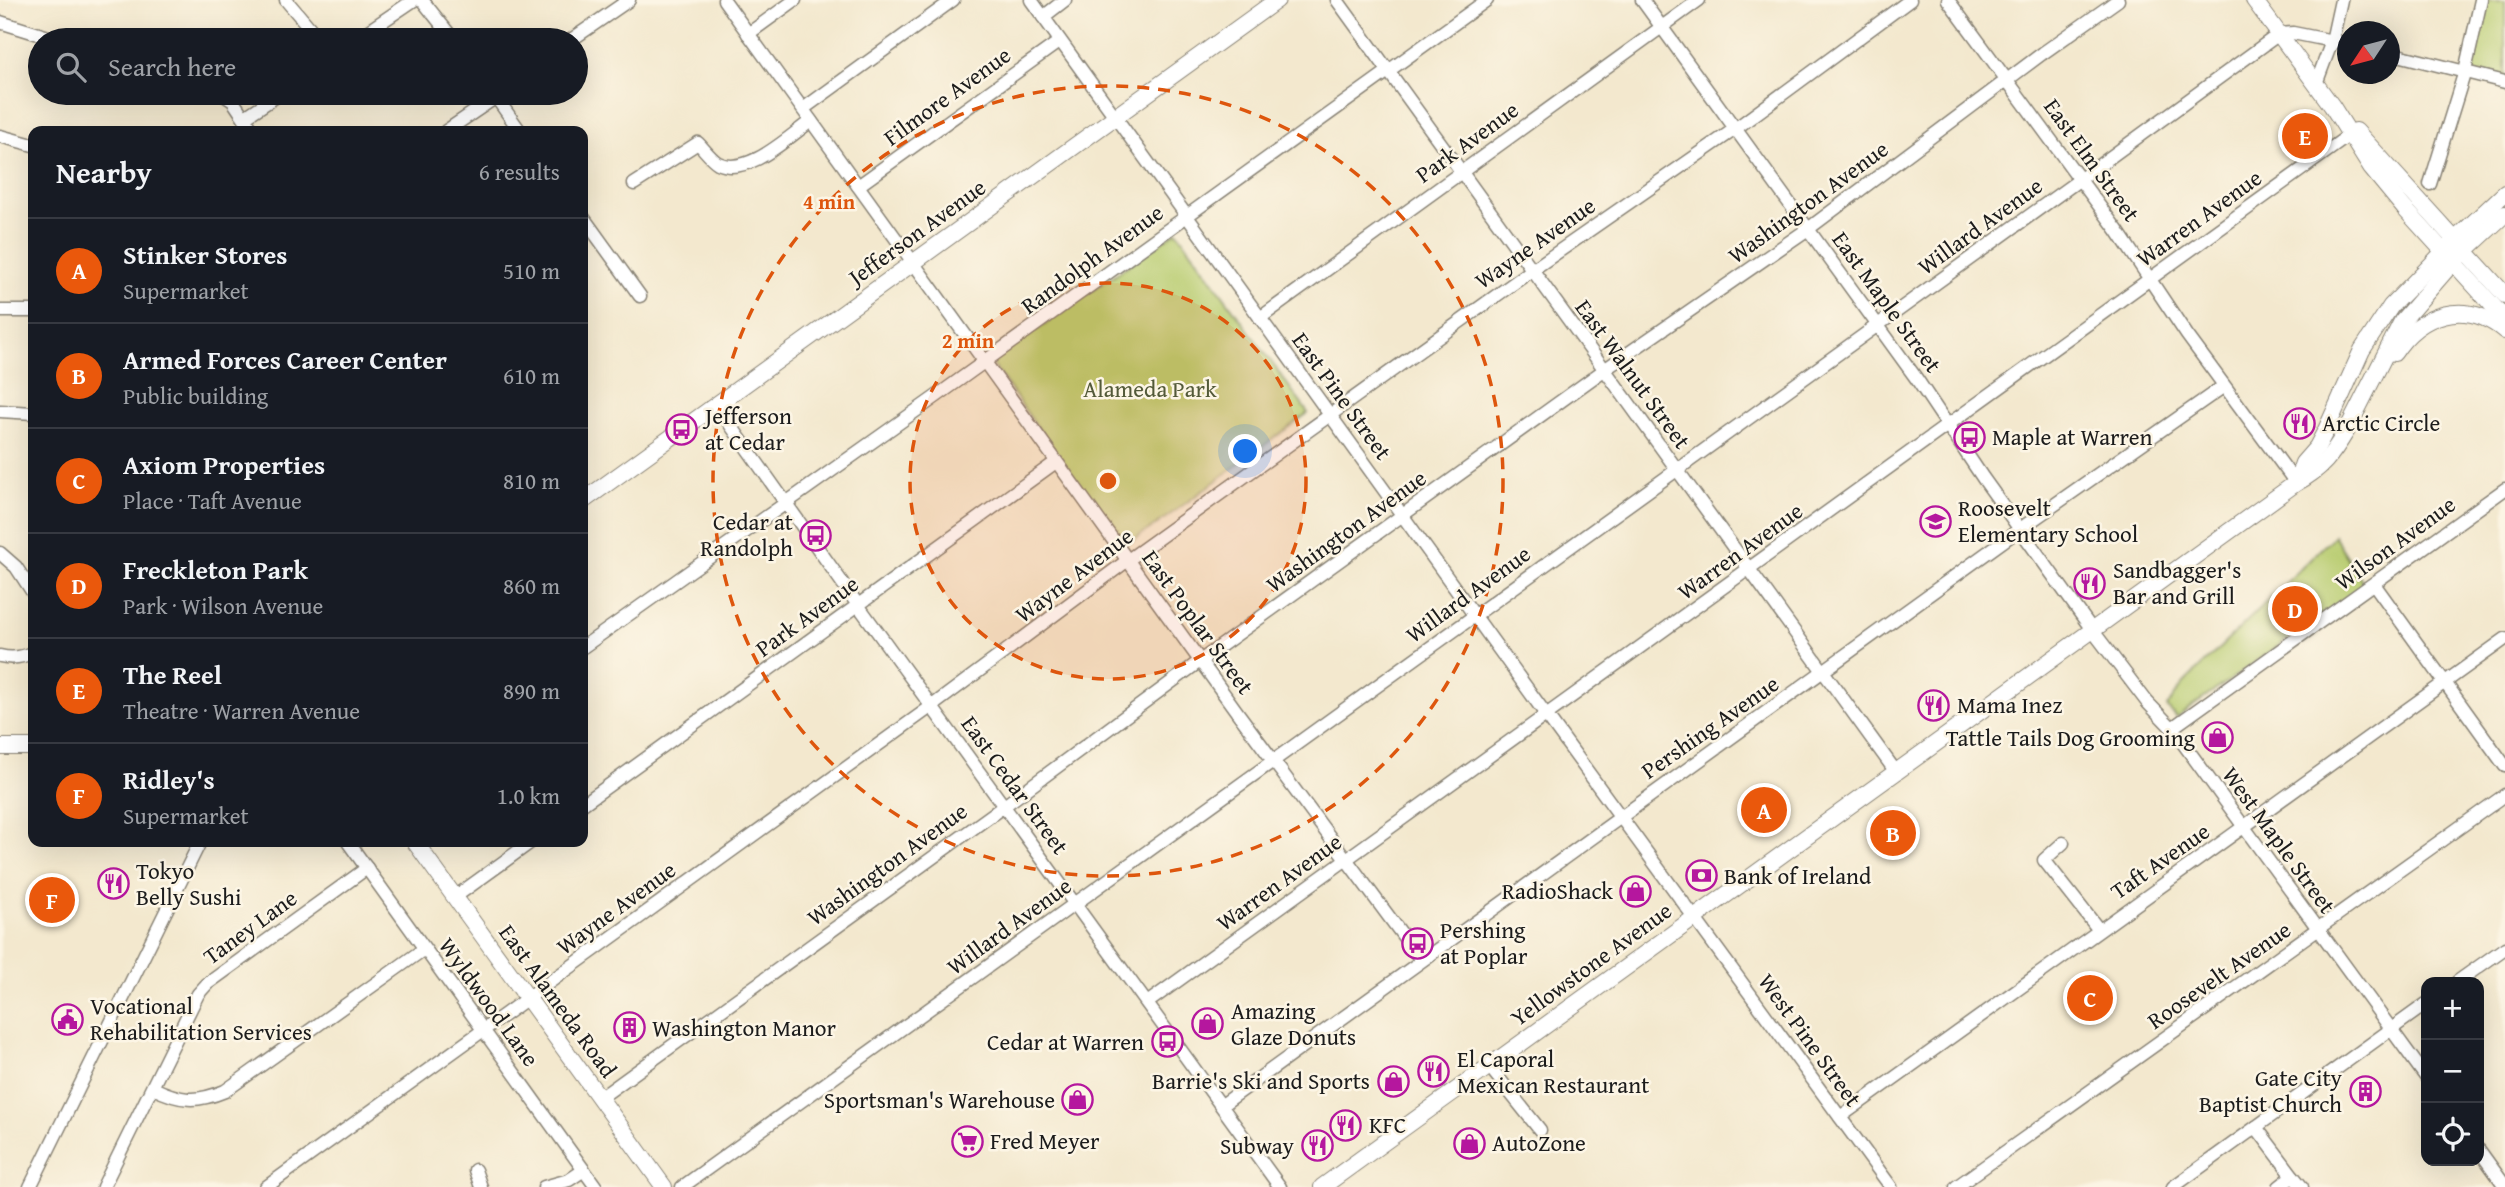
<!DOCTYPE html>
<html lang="en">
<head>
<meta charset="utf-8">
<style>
  body { margin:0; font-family:"Gentium Book Plus",serif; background:#20242c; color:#f1f3f6 }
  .controls { position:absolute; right:21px; bottom:21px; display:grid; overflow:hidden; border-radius:14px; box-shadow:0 7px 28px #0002 }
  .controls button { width:63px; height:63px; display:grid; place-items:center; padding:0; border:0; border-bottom:2px solid #363941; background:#171b24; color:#f1f3f6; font:35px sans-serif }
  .compass { position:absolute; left:2337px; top:21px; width:63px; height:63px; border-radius:50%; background:#171b24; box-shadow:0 7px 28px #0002; rotate:234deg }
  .you { position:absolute; left:1246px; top:452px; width:24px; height:24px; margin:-18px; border:5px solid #fff; border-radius:50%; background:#1a73e8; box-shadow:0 0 0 10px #1a73e833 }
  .badge { display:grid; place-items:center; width:46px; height:46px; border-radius:50%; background:#ea580c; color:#fff; font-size:23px; font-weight:700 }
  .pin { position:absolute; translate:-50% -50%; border:4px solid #fff; box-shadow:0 2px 7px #0006 }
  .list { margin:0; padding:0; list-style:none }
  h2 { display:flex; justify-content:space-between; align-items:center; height:91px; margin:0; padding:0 28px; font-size:30px }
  h2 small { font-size:23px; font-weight:400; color:#9ea1a6 }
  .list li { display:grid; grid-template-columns:46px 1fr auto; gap:21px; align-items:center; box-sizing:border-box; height:105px; padding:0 28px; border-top:2px solid #363941 }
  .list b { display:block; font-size:26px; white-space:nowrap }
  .list p { margin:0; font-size:23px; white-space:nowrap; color:#9ea1a6 }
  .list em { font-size:23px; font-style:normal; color:#9ea1a6 }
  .icon { flex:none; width:38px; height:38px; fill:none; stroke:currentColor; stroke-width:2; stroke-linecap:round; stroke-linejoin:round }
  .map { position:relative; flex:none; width:2505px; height:1187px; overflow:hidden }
  .search { position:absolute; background:#171b24; box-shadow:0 7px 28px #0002; left:28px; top:28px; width:560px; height:77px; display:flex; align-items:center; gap:18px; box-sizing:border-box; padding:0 24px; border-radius:38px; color:#9ea1a6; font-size:26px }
  .panel { position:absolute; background:#171b24; box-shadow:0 7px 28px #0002; left:28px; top:126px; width:560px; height:721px; border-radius:14px }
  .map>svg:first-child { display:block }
  .green { fill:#b8cc70; stroke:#6a7446; stroke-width:2 }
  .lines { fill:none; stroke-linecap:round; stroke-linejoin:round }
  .minor-casing { stroke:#888275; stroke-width:15 }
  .major-casing { stroke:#888275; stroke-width:18 }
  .minor { stroke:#fff; stroke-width:12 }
  .major { stroke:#fff; stroke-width:16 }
  .ring { fill:none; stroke:#de560d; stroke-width:3.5; stroke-dasharray:12 9 }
  .labels { text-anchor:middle; stroke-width:5; stroke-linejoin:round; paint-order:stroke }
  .street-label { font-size:23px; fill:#1c1c1c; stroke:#fcf5e5 }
  .park-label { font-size:23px; fill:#535a39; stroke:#fcf5e5 }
  .poi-label { font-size:23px; fill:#1c1c1c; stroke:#fcf5e5; text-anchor:start }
  .centre { fill:#de560d; stroke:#fcf5e5; stroke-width:3.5 }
  .ring-label { font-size:21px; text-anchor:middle; font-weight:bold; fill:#de560d; stroke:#fcf5e5; stroke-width:5; stroke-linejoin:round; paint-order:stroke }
</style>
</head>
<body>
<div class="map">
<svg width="2505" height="1187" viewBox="0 0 2505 1187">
  <rect width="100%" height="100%" fill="#fcf5e5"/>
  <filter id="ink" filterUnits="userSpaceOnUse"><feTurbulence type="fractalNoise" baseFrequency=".0143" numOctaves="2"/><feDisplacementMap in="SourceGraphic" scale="14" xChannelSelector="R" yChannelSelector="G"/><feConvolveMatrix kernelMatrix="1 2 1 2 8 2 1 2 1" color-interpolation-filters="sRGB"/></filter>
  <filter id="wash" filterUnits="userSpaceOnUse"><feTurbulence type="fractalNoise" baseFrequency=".00686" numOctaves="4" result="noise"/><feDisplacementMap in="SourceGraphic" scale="28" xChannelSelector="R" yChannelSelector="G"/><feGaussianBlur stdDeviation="1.57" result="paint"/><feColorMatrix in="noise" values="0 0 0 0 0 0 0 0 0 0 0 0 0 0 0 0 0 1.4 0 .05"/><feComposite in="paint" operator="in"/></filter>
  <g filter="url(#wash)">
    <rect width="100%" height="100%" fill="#f3e8ce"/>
    <!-- green -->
    <g class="green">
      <polygon points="2481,0 2505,0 2505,82 2465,71"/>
      <polygon points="1177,231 1308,413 1156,525 1122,547 991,362"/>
      <polygon points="2334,536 2365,585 2176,718 2167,707 2185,682"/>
    </g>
  </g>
  <g filter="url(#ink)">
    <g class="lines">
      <defs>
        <g id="minor">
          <polyline points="286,0 320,40"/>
          <polyline points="422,0 454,40"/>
          <polyline points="724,0 1237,712 1421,960"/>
          <polyline points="1031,0 1547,716 1891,1187"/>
          <polyline points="1337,0 1896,772"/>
          <polyline points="1642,0 1916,378 1983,478 2093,631 2147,702 2172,728 2426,1077"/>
          <polyline points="1948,0 2117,230 2187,335 2296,483"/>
          <polyline points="1043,17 1065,0"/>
          <polyline points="0,22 58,40"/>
          <polyline points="748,34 795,0"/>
          <polyline points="355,40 414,0"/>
          <polyline points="571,40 629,0"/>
          <polyline points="2390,53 2505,82"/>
          <polyline points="2316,84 2332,41 2341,0"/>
          <polyline points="221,93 233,101 253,131"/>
          <polyline points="493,93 520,131"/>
          <polyline points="803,109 953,0"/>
          <polyline points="245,117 281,93"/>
          <polyline points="446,131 502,93"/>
          <polyline points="0,136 33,145"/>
          <path d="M634,184L698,143C704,149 711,159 718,163C748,177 788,137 811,121"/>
          <polyline points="2430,184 2465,71 2481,0"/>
          <polyline points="858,186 1060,41"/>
          <polyline points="583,217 640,296"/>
          <polyline points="0,311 33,311"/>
          <polyline points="1260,318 1699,0"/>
          <polyline points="717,406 858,605 1280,1187"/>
          <polyline points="0,411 33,413"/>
          <polyline points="0,553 16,567 33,593"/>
          <polyline points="2374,584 2505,766"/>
          <polyline points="583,647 934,398 1487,0"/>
          <path d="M0,656C12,659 22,658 33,652"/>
          <polyline points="2172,728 2505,489"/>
          <polyline points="583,804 1056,462"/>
          <polyline points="348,842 596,1187"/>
          <polyline points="2063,843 2044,860 2099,930"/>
          <polyline points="455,897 531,842"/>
          <polyline points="2457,982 2505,948"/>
          <polyline points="1147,1003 2355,131"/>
          <polyline points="1489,1066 1540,1130"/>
          <path d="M153,1088C180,1101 196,1103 225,1091L424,949"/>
          <polyline points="600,1098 1004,806 1200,661 1604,370 1808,229 2043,53 2118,0"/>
          <polyline points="1222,1105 2020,529 2224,386"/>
          <polyline points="1840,1117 2505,639"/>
          <polyline points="2256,1127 2293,1176"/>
          <polyline points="2479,1150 2505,1186"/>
          <polyline points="475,1170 481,1187"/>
          <polyline points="30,1187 200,842"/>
          <polyline points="103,1187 198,994 207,984 367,868"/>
          <polyline points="266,1187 932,706 1128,560 1532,270 1735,129 1910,0"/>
          <polyline points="544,1187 569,1180 584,1170"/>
          <polyline points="682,1187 2079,180 2279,34 2293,33 2348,44"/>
          <polyline points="1956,1187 2505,795"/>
          <polyline points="2173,1187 2426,1004"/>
          <polyline points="2279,1187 2293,1176 2302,1187"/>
        </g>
        <g id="major">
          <polyline points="2254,0 2332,106 2371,168 2404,208 2505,319"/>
          <polyline points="2356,131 2505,295"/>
          <path d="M2394,353C2420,313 2465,298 2505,331"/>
          <polyline points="2296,483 2303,463 2317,447 2326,430 2362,350 2391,306 2461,234 2505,193"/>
          <polyline points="583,501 1277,0"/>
          <polyline points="0,747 33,747"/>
          <polyline points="415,842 664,1187"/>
          <path d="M1322,1187L2296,483C2322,469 2332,455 2347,430L2402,321L2453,262L2505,214"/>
        </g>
      </defs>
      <!-- minor casing -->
      <use href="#minor" class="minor-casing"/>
      <!-- major casing -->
      <use href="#major" class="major-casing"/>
      <!-- minor -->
      <use href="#minor" class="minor"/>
      <!-- major -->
      <use href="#major" class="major"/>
    </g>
  </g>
  <!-- distance rings -->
  <circle cx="1108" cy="481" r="198" fill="#de560d" fill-opacity=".12"/>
  <g class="ring">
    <circle cx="1108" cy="481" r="198"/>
    <circle cx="1108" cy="481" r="395"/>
  </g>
  <!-- icons -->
  <defs>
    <symbol id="restaurant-ring" viewBox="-11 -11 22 22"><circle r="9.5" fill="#fcf5e5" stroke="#b5179e" stroke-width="1.5"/><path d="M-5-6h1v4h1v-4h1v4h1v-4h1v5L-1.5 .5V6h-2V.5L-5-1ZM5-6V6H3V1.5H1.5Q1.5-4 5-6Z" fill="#b5179e"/></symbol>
    <symbol id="bus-ring" viewBox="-11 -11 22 22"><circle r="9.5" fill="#fcf5e5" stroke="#b5179e" stroke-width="1.5"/><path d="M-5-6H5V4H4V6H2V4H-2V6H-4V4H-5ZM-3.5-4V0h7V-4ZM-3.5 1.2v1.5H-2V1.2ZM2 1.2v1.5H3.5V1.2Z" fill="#b5179e"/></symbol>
    <symbol id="school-ring" viewBox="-11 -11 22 22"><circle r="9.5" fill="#fcf5e5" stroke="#b5179e" stroke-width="1.5"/><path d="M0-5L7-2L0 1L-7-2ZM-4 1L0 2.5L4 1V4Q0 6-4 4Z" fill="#b5179e"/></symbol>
    <symbol id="shop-ring" viewBox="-11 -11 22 22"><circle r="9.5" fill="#fcf5e5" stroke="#b5179e" stroke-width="1.5"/><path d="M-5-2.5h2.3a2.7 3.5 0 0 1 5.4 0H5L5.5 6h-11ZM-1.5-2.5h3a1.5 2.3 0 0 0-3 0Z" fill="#b5179e"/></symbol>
    <symbol id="bank-ring" viewBox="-11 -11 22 22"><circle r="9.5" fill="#fcf5e5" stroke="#b5179e" stroke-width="1.5"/><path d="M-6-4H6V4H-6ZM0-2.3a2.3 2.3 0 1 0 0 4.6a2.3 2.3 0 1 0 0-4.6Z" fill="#b5179e"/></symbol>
    <symbol id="civic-ring" viewBox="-11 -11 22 22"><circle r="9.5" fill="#fcf5e5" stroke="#b5179e" stroke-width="1.5"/><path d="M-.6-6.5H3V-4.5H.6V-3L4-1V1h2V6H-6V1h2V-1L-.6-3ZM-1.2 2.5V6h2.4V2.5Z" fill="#b5179e"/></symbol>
    <symbol id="building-ring" viewBox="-11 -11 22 22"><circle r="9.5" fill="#fcf5e5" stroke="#b5179e" stroke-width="1.5"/><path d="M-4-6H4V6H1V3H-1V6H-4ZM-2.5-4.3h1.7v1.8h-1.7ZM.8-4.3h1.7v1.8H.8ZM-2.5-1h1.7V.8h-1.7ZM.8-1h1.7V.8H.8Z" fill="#b5179e"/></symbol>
    <symbol id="supermarket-ring" viewBox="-11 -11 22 22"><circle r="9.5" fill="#fcf5e5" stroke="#b5179e" stroke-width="1.5"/><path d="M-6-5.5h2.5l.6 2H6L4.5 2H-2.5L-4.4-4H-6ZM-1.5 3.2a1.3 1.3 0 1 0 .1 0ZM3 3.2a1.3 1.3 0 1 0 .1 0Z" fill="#b5179e"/></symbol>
  </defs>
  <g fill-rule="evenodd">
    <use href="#restaurant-ring" x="2282" y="406" width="35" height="35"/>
    <use href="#bus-ring" x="664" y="412" width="35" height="35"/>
    <use href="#bus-ring" x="1952" y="420" width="35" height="35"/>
    <use href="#school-ring" x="1918" y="504" width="35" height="35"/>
    <use href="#bus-ring" x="798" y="518" width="35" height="35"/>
    <use href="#restaurant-ring" x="2072" y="566" width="35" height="35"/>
    <use href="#restaurant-ring" x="1916" y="688" width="35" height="35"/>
    <use href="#shop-ring" x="2200" y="720" width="35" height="35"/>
    <use href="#bank-ring" x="1684" y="858" width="35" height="35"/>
    <use href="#restaurant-ring" x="96" y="866" width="35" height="35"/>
    <use href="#shop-ring" x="1618" y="874" width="35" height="35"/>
    <use href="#bus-ring" x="1400" y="926" width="35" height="35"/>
    <use href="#civic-ring" x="50" y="1002" width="35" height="35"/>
    <use href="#shop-ring" x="1190" y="1006" width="35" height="35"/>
    <use href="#building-ring" x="612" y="1010" width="35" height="35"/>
    <use href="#bus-ring" x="1150" y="1024" width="35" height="35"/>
    <use href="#restaurant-ring" x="1416" y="1054" width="35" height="35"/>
    <use href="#shop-ring" x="1376" y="1064" width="35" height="35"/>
    <use href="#building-ring" x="2348" y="1074" width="35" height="35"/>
    <use href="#shop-ring" x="1060" y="1082" width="35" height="35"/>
    <use href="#restaurant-ring" x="1328" y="1108" width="35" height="35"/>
    <use href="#supermarket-ring" x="950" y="1124" width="35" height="35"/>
    <use href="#shop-ring" x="1452" y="1126" width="35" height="35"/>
    <use href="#restaurant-ring" x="1300" y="1128" width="35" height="35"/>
  </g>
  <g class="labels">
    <!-- street labels -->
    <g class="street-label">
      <text transform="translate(947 96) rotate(-36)" y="8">Filmore Avenue</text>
      <text transform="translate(1467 142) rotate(-36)" y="8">Park Avenue</text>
      <text transform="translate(2092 160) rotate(54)" y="8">East Elm Street</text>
      <text transform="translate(1808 202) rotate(-36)" y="8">Washington Avenue</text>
      <text transform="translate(2199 218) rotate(-36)" y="8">Warren Avenue</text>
      <text transform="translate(1980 226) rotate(-36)" y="8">Willard Avenue</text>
      <text transform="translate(917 232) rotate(-36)" y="8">Jefferson Avenue</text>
      <text transform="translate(1535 243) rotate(-35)" y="8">Wayne Avenue</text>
      <text transform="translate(1092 259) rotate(-36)" y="8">Randolph Avenue</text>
      <text transform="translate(1887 302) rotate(54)" y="8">East Maple Street</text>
      <text transform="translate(1633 374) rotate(54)" y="8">East Walnut Street</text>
      <text transform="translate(1342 396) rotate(54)" y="8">East Pine Street</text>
      <text transform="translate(1346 531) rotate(-36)" y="8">Washington Avenue</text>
      <text transform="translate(2395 543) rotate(-36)" y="8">Wilson Avenue</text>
      <text transform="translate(1740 551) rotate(-36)" y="8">Warren Avenue</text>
      <text transform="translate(1074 575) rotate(-37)" y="8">Wayne Avenue</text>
      <text transform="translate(1468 594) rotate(-36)" y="8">Willard Avenue</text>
      <text transform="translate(807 616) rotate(-36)" y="8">Park Avenue</text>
      <text transform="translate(1198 622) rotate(54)" y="8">East Poplar Street</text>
      <text transform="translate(1710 727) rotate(-35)" y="8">Pershing Avenue</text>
      <text transform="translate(1015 785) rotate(54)" y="8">East Cedar Street</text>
      <text transform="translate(2279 840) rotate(54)" y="8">West Maple Street</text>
      <text transform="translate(2160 861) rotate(-35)" y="8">Taft Avenue</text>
      <text transform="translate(887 864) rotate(-36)" y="8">Washington Avenue</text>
      <text transform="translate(1279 882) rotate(-36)" y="8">Warren Avenue</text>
      <text transform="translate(616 908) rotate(-36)" y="8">Wayne Avenue</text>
      <text transform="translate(1009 926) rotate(-36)" y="8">Willard Avenue</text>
      <text transform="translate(250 927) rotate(-36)" y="8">Taney Lane</text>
      <text transform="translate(1591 964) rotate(-36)" y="8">Yellowstone Avenue</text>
      <text transform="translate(2219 975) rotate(-35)" y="8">Roosevelt Avenue</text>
      <text transform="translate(558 1001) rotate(54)" y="8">East Alameda Road</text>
      <text transform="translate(489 1002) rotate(54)" y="8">Wyldwood Lane</text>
      <text transform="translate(1810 1040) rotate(54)" y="8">West Pine Street</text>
    </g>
    <!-- park labels -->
    <g class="park-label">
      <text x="1150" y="397">Alameda Park</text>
    </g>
    <!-- poi labels -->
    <g class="poi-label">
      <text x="705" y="424">Jefferson<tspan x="705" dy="26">at Cedar</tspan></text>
      <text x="2322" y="431">Arctic Circle</text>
      <text x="1992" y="445">Maple at Warren</text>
      <text x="1958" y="516">Roosevelt<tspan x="1958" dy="26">Elementary School</tspan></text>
      <text x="793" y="530" text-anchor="end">Cedar at<tspan x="793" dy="26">Randolph</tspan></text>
      <text x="2113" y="578">Sandbagger's<tspan x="2113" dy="26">Bar and Grill</tspan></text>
      <text x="1957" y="713">Mama Inez</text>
      <text x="2195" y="746" text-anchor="end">Tattle Tails Dog Grooming</text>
      <text x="136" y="879">Tokyo<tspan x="136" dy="26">Belly Sushi</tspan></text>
      <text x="1724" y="884">Bank of Ireland</text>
      <text x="1613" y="899" text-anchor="end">RadioShack</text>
      <text x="1440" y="938">Pershing<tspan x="1440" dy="26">at Poplar</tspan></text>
      <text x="90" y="1014">Vocational<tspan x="90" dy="26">Rehabilitation Services</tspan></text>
      <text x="1231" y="1019">Amazing<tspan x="1231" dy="26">Glaze Donuts</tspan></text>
      <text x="652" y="1036">Washington Manor</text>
      <text x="1144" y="1050" text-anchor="end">Cedar at Warren</text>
      <text x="1457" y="1067">El Caporal<tspan x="1457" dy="26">Mexican Restaurant</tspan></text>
      <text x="2342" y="1086" text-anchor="end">Gate City<tspan x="2342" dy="26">Baptist Church</tspan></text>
      <text x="1370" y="1089" text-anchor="end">Barrie's Ski and Sports</text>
      <text x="1055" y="1108" text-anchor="end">Sportsman's Warehouse</text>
      <text x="1369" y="1133">KFC</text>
      <text x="990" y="1149">Fred Meyer</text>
      <text x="1492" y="1151">AutoZone</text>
      <text x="1294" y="1154" text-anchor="end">Subway</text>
    </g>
  </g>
  <circle cx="1108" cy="481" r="10" class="centre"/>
  <g class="ring-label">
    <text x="829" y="209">4 min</text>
    <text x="968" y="348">2 min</text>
  </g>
</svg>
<div class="controls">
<button>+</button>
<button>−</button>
<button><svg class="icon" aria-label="locate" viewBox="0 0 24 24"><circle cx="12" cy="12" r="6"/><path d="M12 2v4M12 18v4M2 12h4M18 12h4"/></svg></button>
</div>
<svg class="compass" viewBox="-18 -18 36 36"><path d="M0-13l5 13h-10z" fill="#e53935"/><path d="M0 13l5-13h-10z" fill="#9ea1a6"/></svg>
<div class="you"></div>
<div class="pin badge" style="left:1764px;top:810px">A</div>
<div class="pin badge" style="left:1893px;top:833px">B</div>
<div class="pin badge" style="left:2090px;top:998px">C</div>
<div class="pin badge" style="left:2295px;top:609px">D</div>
<div class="pin badge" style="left:2305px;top:136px">E</div>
<div class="pin badge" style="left:52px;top:900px">F</div>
<div class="search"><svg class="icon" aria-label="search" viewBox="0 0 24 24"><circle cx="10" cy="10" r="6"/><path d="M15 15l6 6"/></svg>Search here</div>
<section class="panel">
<h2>Nearby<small>6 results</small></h2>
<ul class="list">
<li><span class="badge">A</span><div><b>Stinker Stores</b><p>Supermarket</p></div><em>510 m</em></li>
<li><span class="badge">B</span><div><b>Armed Forces Career Center</b><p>Public building</p></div><em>610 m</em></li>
<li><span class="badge">C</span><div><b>Axiom Properties</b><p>Place · Taft Avenue</p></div><em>810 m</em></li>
<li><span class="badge">D</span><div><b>Freckleton Park</b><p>Park · Wilson Avenue</p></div><em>860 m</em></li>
<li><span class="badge">E</span><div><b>The Reel</b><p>Theatre · Warren Avenue</p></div><em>890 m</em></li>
<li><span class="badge">F</span><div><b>Ridley's</b><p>Supermarket</p></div><em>1.0 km</em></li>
</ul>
</section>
</div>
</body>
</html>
